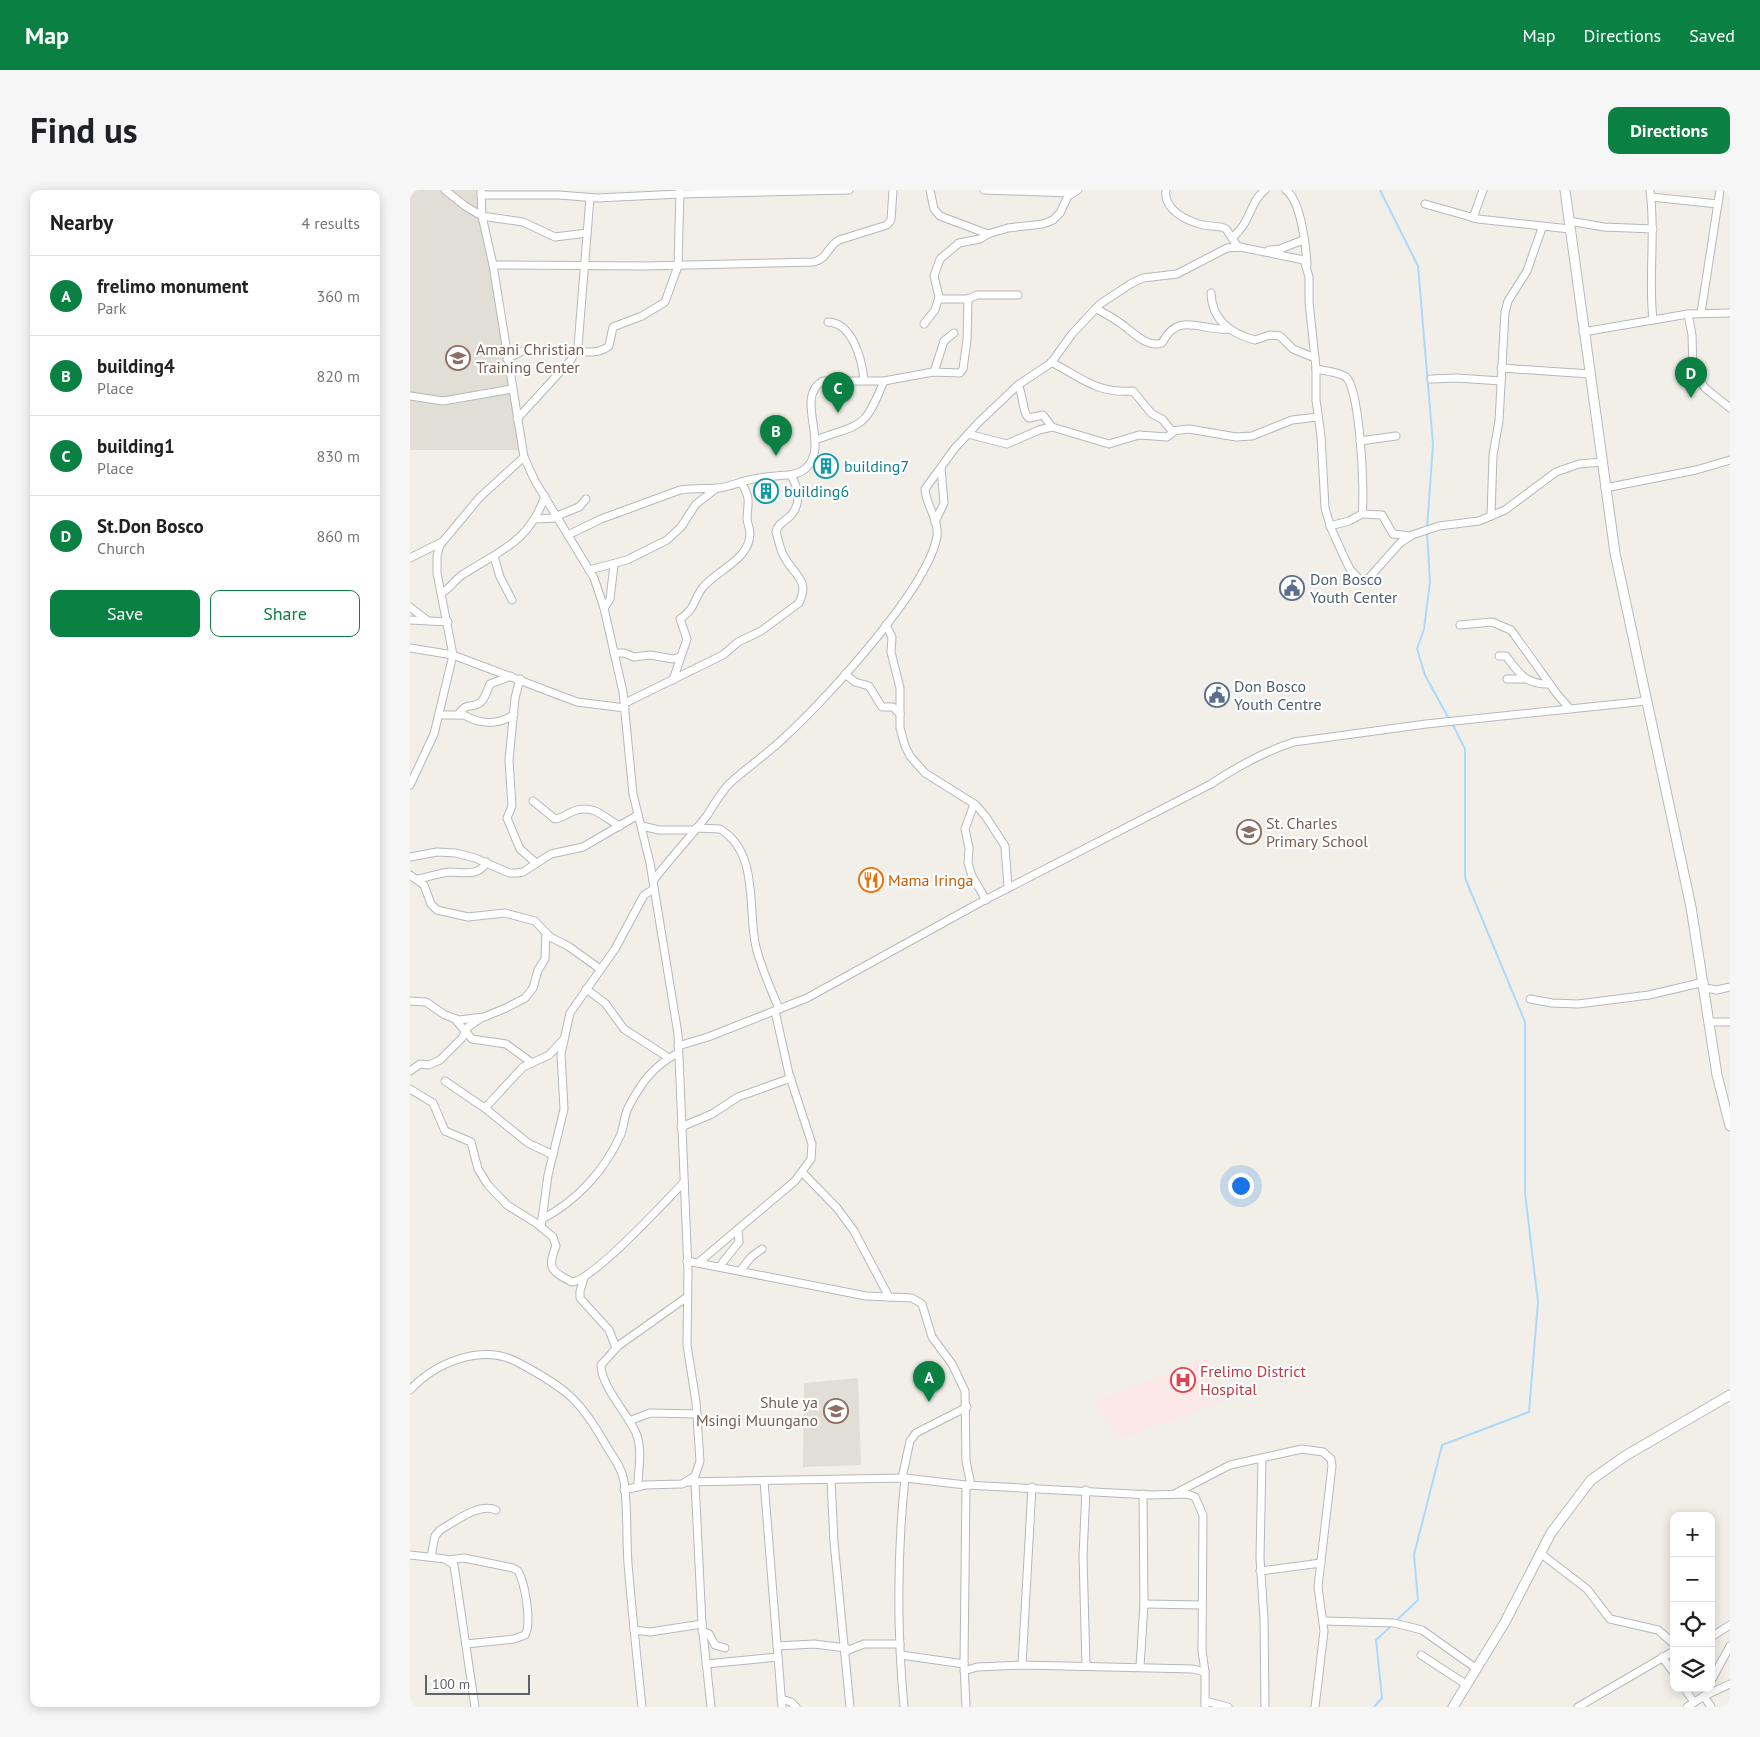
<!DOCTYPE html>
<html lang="en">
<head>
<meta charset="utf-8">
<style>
  body { margin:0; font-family:"PT Sans",sans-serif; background:#f6f6f6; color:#202124 }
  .controls { position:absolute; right:15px; bottom:15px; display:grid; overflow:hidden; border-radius:10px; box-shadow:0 2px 12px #0003 }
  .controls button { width:45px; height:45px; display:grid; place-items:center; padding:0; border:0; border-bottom:1px solid #e0e0e0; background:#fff; color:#202124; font:25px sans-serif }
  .scale { position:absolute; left:15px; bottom:12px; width:105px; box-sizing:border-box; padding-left:5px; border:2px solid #5f6368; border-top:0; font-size:14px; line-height:18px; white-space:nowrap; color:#5f6368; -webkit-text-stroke:4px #fff; paint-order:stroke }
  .you { position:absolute; left:830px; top:995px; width:18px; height:18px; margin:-12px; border:4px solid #fff; border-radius:50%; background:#1a73e8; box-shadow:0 0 0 8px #1a73e833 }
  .badge { display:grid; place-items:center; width:32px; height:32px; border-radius:50%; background:#0b8043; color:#fff; font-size:16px; font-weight:700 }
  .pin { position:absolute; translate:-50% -41px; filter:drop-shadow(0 1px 2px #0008) }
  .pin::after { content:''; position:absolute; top:26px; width:18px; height:15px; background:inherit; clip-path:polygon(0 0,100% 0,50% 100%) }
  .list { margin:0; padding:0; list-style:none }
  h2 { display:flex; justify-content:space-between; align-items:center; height:65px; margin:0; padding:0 20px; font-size:21px }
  h2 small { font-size:16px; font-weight:400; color:#757577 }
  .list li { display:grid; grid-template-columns:32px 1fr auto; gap:15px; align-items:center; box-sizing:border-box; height:80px; padding:0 20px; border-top:1px solid #e0e0e0 }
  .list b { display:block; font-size:19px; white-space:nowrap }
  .list p { margin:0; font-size:16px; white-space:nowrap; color:#757577 }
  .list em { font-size:16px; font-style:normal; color:#757577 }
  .actions { display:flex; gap:10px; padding:15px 20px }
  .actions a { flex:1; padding:11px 0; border:1px solid #0b8043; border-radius:10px; text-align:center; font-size:18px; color:#0b8043 }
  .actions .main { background:#0b8043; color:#fff }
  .icon { flex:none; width:28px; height:28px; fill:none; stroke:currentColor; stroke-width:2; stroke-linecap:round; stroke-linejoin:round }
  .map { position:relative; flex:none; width:1320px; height:1517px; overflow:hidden; border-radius:10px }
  header { display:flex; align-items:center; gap:30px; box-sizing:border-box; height:70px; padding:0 25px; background:#0b8043; color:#fff }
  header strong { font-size:24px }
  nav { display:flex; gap:28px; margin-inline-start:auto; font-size:18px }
  .intro { display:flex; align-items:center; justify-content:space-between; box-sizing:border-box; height:120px; padding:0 30px }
  h1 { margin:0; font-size:35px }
  .button { padding:12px 22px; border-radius:10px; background:#0b8043; color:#fff; font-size:18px; font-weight:700 }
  main { display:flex; gap:30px; padding:0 30px }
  aside { flex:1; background:#fff; border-radius:10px; box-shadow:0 2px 12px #0003 }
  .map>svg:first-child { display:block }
  .education { fill:#e1ded6 }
  .medical { fill:#fce8e6 }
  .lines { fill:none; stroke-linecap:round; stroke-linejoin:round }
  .stream { stroke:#aadaff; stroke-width:2 }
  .street-casing { stroke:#b5b8bc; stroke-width:9 }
  .secondary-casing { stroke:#b6babf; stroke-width:11 }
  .street { stroke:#fff; stroke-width:7 }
  .secondary { stroke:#fff; stroke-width:9 }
  .labels { text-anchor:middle; stroke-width:4.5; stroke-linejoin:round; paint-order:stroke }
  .education-label { font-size:16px; fill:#785e54; stroke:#fff; text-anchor:start }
  .culture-label { font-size:16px; fill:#0d838f; stroke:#fff; text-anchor:start }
  .service-label { font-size:16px; fill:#4e5e75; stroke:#fff; text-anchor:start }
  .food-label { font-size:16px; fill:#c56008; stroke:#fff; text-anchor:start }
  .health-label { font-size:16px; fill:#be3a42; stroke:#fff; text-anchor:start }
</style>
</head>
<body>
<header>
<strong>Map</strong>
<nav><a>Map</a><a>Directions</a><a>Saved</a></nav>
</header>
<div class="intro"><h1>Find us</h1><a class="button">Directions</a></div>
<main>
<aside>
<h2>Nearby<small>4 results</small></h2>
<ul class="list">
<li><span class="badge">A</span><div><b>frelimo monument</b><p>Park</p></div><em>360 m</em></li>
<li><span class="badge">B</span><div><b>building4</b><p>Place</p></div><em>820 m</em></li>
<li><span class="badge">C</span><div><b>building1</b><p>Place</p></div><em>830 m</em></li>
<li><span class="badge">D</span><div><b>St.Don Bosco</b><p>Church</p></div><em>860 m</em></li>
</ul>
<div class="actions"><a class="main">Save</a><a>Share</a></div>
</aside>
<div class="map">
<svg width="1320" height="1517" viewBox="0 0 1320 1517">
  <rect width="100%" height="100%" fill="#f1efe8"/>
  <!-- education -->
  <g class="education">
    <polygon points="0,0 72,0 72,26 83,75 109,260 0,260"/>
    <polygon points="448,1188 451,1275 393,1277 394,1193"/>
  </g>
  <!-- medical -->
  <polygon class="medical" points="797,1167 814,1212 711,1248 684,1212"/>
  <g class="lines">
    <!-- stream -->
    <g class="stream">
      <polyline points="970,0 1008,76 1023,254 1017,338"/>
      <polyline points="1017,342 1020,392 1014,439 1007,459 1015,485 1039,529"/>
      <polyline points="986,1431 1008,1410 1004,1365 1032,1255 1119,1222 1128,1112 1115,1003 1115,832 1055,688 1055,559 1042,533"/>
      <polyline points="964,1517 972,1508 966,1450 981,1436"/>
    </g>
    <defs>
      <g id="street">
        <polyline points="35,0 55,16 72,26 113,32 145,47 177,43"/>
        <polyline points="71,0 72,26 83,75 114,267 125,291 184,388 194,418 213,502 223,604 240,673 268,844 278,1080 277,1155 286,1212 290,1271 285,1286 272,1294 235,1295 214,1300"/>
        <polyline points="520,0 524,19 530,26 578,44 598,38 633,34 643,30 650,23 658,6 668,0"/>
        <polyline points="574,0 660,3"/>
        <path d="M756,0C753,20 777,31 793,35C801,37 808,35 816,39L828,57"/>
        <path d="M876,0C891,11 896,56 897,75"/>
        <path d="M1240,0C1246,43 1238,87 1243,130"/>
        <polyline points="71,5 149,5 187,8 270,4 439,0"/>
        <polyline points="1241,7 1308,14"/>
        <polyline points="1015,14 1068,29 1160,39"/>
        <polyline points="1063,28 1073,0"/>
        <polyline points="1159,31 1194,37 1243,39"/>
        <path d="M823,47C841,32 840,11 855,0"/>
        <polyline points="859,60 870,59 893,50"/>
        <path d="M83,75L235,76L404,72C419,67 416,58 429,50L477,35L481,30L483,0"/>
        <path d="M801,103C802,130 821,144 845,150L860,145L870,146L883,159L905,168"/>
        <polyline points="529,109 558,109"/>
        <path d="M686,118C693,123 700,126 707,131C720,138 735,159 752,153C769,120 791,142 820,139"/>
        <polyline points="1291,123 1310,0"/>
        <polyline points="1278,124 1282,145 1283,179 1295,198 1320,218"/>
        <path d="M418,132C443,133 452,170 454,190"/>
        <polyline points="514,134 525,120 529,107 524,86 530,69 549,53 570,49 578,44"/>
        <polyline points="1173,142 1278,124 1320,123"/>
        <polyline points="97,169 112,161 165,161 168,156 180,8"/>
        <path d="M641,172C672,188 687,204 723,201L742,224L752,229L762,241L779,239L826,247L842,246L882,230L908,227"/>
        <polyline points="1091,178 1180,184"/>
        <path d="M906,179C915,181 929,182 936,187C950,199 955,303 952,324L939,331L920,336"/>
        <polyline points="524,182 534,151 544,143"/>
        <polyline points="1021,189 1047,188 1091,191"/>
        <path d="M608,195C614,206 612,223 619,228L633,225L642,237"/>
        <polyline points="0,206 33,211 102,199"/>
        <path d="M107,229L161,170L165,161C177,162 189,164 199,156L203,137L232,126L255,112L268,76L270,0"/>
        <polyline points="558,244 597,254 629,240 642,237 699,254 729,245 757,247 765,241"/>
        <path d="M405,250C453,233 454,240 474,191"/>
        <polyline points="950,251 986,246"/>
        <polyline points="1195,298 1286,280 1320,270"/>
        <polyline points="952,324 972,325 983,344 1000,346"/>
        <polyline points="147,326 169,317 176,309"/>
        <polyline points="1081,326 1083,265 1089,231 1095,122 1098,111 1117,81 1132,38"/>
        <polyline points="125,329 148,328"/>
        <polyline points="525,332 534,313 531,278"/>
        <path d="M158,345L191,329L270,300C284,298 296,299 309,298C319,297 329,292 339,290C351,287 364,286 377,285C384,284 389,284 395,279C422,257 383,207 413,191H474L523,182L550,183L553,179L557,150L558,109L567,105H608"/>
        <polyline points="84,366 90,387 102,410"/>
        <polyline points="0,368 32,352"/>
        <polyline points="179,380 217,370 257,350 271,337 286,314 307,298"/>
        <path d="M32,403C40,398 45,390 52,385C91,360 119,352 135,306"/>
        <polyline points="0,417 17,430"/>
        <polyline points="194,418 200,409 204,375"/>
        <polyline points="0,430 38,432"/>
        <polyline points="476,435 482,447 481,462 490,498 490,538 495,556 500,566 515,583 566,615 576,627 595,656 598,698"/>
        <polyline points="1050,435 1082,432 1101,440 1147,504 1160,519"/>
        <polyline points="0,458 43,465 167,512 215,518"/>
        <polyline points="204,463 214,463 224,467 240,465 263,469 270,467"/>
        <path d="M1089,466H1096C1108,482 1116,495 1139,494"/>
        <polyline points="435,484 445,492 459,496 472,517 483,517 490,524"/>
        <polyline points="110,489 105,508 99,570 102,616 97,628 110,659 126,673"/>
        <polyline points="1097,489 1115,489"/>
        <path d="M263,490L277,449L270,429C286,419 284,407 294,396C309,379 340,369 340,343C340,338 337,333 337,328C338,309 341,310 331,292"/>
        <path d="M215,513L313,465L328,452L351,441L389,413C400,390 385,386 375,368C370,361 369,351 366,342C367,335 373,332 378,328C392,316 389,299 381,285"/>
        <path d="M29,525H54C69,534 89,536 104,524"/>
        <path d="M48,525C58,510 61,520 71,512C76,507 77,500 80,494L101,486"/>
        <polyline points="0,595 24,544 43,465 27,383 27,366 30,355 70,307 114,267"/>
        <path d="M123,611L145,629C153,628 159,622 167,620C186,615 195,629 210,636"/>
        <polyline points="564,614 555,639 559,658 558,673 562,686 576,710"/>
        <polyline points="232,636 249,640 284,640"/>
        <path d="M286,638L310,639C350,663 337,720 346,757C351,778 361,799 369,819"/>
        <polyline points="0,667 27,662 46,663 65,668 99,683 107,683 113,682 141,664 173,657 228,625"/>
        <polyline points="0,685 14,695 21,714 27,720 58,727 95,723 125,731 140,747 158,756 190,779"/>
        <path d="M8,689C19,687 29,683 40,682C53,682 70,687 76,672"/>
        <path d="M243,691C260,668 281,647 298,624C305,613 311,602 320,593C339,576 360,562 378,544C417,508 519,397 527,346C529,329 516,316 515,299L545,258L569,232L608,195L641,173L662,144L690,114L722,93L733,88L767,84L817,58L830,57L894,70L899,87V112L906,178V210L911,246L915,318L921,338L934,367L940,379L950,390L958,389L990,353L1002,345L1029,336L1069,331L1095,320L1146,282L1169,274L1192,272"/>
        <polyline points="1295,798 1307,800 1320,797"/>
        <polyline points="176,799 195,813 214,839 259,868"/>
        <polyline points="1120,809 1142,813 1168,814 1239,805 1294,792"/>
        <polyline points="0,811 16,812 35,825 49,830 74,827 96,818 115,808 123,798 128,780 135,769 136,743"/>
        <polyline points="45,829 62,849 96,854 122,873"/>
        <polyline points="1301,832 1320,832"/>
        <path d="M268,856L298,847L397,808L571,712L801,594C828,576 853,562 884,552L1016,534L1237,511"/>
        <polyline points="0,881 10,874 19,875 30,870 52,848 58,837 71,828"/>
        <polyline points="35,891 76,919 118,953 143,965"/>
        <path d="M0,899L23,913L35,941L61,952L68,979L78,995L97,1015L126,1033L143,1047L146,1056C137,1079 141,1081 162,1092C183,1090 256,1011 274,992"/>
        <polyline points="75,918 113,877 139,865 153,850"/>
        <polyline points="271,937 302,924 328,907 381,888"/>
        <polyline points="393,983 427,1018 444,1041 479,1107"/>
        <path d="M132,1029C167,1011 195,980 211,944C214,936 214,926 218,918C231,893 243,876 268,863"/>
        <polyline points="131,1037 138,985 154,919 151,864 160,823 205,759 234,705 244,699"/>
        <polyline points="277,1071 456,1106 502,1108 512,1114 522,1147 542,1174 555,1201 556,1271 561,1295"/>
        <polyline points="288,1073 385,991 401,969 402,954 379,884 365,821"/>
        <polyline points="309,1077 329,1052 328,1040"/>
        <polyline points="330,1081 341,1067 352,1059"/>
        <polyline points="174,1088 170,1101 170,1108 199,1140 206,1158"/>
        <path d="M0,1200C26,1172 73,1153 109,1173C157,1199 170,1209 197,1257C203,1267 212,1278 214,1291C218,1318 216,1346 218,1374C222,1422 227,1469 232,1517"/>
        <polyline points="219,1231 240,1223 287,1224"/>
        <polyline points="852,1268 850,1368 854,1429 855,1517"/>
        <polyline points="492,1288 500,1251 506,1243 557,1217"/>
        <polyline points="421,1290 424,1352 440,1517"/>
        <polyline points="354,1291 372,1517"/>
        <polyline points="276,1292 495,1288 556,1295 740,1305 777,1304 785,1307 793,1325 792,1460 795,1482 795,1517"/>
        <polyline points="285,1292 292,1434 301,1517"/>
        <polyline points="556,1295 554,1474 556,1517"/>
        <path d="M228,1297C228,1279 233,1260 226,1243C217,1223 191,1196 191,1175L208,1156L277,1107"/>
        <polyline points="766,1303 820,1275 892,1259 913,1262 921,1269 922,1276 908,1397 914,1441 905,1517"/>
        <polyline points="1130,1363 1177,1399 1200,1429 1248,1440 1264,1454"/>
        <polyline points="0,1365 35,1369 44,1375 65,1517"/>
        <path d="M21,1367L25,1346L30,1340C45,1332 69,1312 86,1320"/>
        <path d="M38,1370L54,1368L103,1378L108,1381C115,1393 122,1433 115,1445L104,1449L56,1454"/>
        <polyline points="850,1381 911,1373"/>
        <polyline points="734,1414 792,1415"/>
        <polyline points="914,1431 984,1433 1012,1440 1067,1479"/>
        <polyline points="224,1440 240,1442 292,1434"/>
        <polyline points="292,1441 299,1444 305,1455 315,1458"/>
        <polyline points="1301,1447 1320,1435"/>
        <polyline points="367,1456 404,1454 436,1458"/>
        <polyline points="436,1461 454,1454 490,1454"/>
        <polyline points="491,1465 554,1474"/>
        <polyline points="1011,1465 1057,1495"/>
        <polyline points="1252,1467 1264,1483"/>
        <polyline points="296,1474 368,1467"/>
        <polyline points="612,1475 622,1297"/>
        <polyline points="676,1476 673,1366 676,1300"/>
        <polyline points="730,1477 734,1414 733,1304"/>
        <polyline points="554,1481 567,1477 612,1475 783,1479 795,1482"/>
        <polyline points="1302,1489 1320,1456"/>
        <polyline points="1274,1498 1284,1512"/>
        <polyline points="1294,1506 1301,1517"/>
        <polyline points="371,1509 381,1512 386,1517"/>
        <polyline points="795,1511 818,1517"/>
        <path d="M494,1517C487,1442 487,1364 495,1288"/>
        <polyline points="1168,1517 1264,1461"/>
        <polyline points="1277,1517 1294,1506 1320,1494"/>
      </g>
      <g id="secondary">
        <polyline points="1155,0 1205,363 1281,717 1307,885 1320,936"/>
        <polyline points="1043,1517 1095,1432 1141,1343 1181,1290 1215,1266 1320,1205"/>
      </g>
    </defs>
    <!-- street casing -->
    <use href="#street" class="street-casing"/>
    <!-- secondary casing -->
    <use href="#secondary" class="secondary-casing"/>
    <!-- street -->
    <use href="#street" class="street"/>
    <!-- secondary -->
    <use href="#secondary" class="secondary"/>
  </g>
  <!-- icons -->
  <defs>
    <symbol id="university-ring" viewBox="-11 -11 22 22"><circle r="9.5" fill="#fff" stroke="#8d6e63" stroke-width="1.5"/><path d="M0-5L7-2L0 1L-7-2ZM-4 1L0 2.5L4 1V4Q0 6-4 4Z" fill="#8d6e63"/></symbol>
    <symbol id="building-ring" viewBox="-11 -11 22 22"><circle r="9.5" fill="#fff" stroke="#0f9aa8" stroke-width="1.5"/><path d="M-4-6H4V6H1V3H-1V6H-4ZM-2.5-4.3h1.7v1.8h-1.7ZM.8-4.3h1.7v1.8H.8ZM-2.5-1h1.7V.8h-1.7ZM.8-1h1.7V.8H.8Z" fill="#0f9aa8"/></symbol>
    <symbol id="civic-ring" viewBox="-11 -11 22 22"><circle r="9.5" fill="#fff" stroke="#5c6f8a" stroke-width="1.5"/><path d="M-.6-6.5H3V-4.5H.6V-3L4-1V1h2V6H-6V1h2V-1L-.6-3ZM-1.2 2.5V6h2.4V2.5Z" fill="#5c6f8a"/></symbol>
    <symbol id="school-ring" viewBox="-11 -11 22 22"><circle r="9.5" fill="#fff" stroke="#8d6e63" stroke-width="1.5"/><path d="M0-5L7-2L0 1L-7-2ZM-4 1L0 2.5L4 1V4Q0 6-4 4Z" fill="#8d6e63"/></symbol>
    <symbol id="restaurant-ring" viewBox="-11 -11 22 22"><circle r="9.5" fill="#fff" stroke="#e8710a" stroke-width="1.5"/><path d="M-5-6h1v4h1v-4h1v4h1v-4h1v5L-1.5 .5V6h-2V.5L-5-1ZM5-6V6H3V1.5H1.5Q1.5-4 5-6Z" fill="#e8710a"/></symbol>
    <symbol id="hospital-ring" viewBox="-11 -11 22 22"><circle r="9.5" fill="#fff" stroke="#e0444e" stroke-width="1.5"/><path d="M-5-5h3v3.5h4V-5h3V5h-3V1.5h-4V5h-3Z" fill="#e0444e"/></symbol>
  </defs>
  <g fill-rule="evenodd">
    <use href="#university-ring" x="34" y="154" width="28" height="28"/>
    <use href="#building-ring" x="402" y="262" width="28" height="28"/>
    <use href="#building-ring" x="342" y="287" width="28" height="28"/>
    <use href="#civic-ring" x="868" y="384" width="28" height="28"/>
    <use href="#civic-ring" x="793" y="491" width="28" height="28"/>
    <use href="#school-ring" x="825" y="628" width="28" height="28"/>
    <use href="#restaurant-ring" x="447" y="676" width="28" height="28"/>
    <use href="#hospital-ring" x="759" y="1176" width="28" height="28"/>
    <use href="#school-ring" x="412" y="1207" width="28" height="28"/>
  </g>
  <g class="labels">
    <!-- education labels -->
    <g class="education-label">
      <text x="66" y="165">Amani Christian<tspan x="66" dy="18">Training Center</tspan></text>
      <text x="856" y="639">St. Charles<tspan x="856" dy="18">Primary School</tspan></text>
      <text x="408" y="1218" text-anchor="end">Shule ya<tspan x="408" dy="18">Msingi Muungano</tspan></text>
    </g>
    <!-- culture labels -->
    <g class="culture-label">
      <text x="434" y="282">building7</text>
      <text x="374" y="307">building6</text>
    </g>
    <!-- service labels -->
    <g class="service-label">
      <text x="900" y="395">Don Bosco<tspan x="900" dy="18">Youth Center</tspan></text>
      <text x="824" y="502">Don Bosco<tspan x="824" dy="18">Youth Centre</tspan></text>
    </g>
    <!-- food labels -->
    <g class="food-label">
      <text x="478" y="696">Mama Iringa</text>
    </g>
    <!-- health labels -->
    <g class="health-label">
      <text x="790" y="1187">Frelimo District<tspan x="790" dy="18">Hospital</tspan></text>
    </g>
  </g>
</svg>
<div class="controls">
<button>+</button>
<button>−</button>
<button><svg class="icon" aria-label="locate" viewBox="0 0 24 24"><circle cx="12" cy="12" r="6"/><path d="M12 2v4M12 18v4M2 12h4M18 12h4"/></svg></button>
<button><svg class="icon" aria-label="layers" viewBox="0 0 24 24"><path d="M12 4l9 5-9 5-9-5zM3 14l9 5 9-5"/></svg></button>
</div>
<div class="scale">100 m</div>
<div class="you"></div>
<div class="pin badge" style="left:519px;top:1212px">A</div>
<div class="pin badge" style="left:366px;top:266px">B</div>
<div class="pin badge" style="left:428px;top:223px">C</div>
<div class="pin badge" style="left:1281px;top:208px">D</div>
</div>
</main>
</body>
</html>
